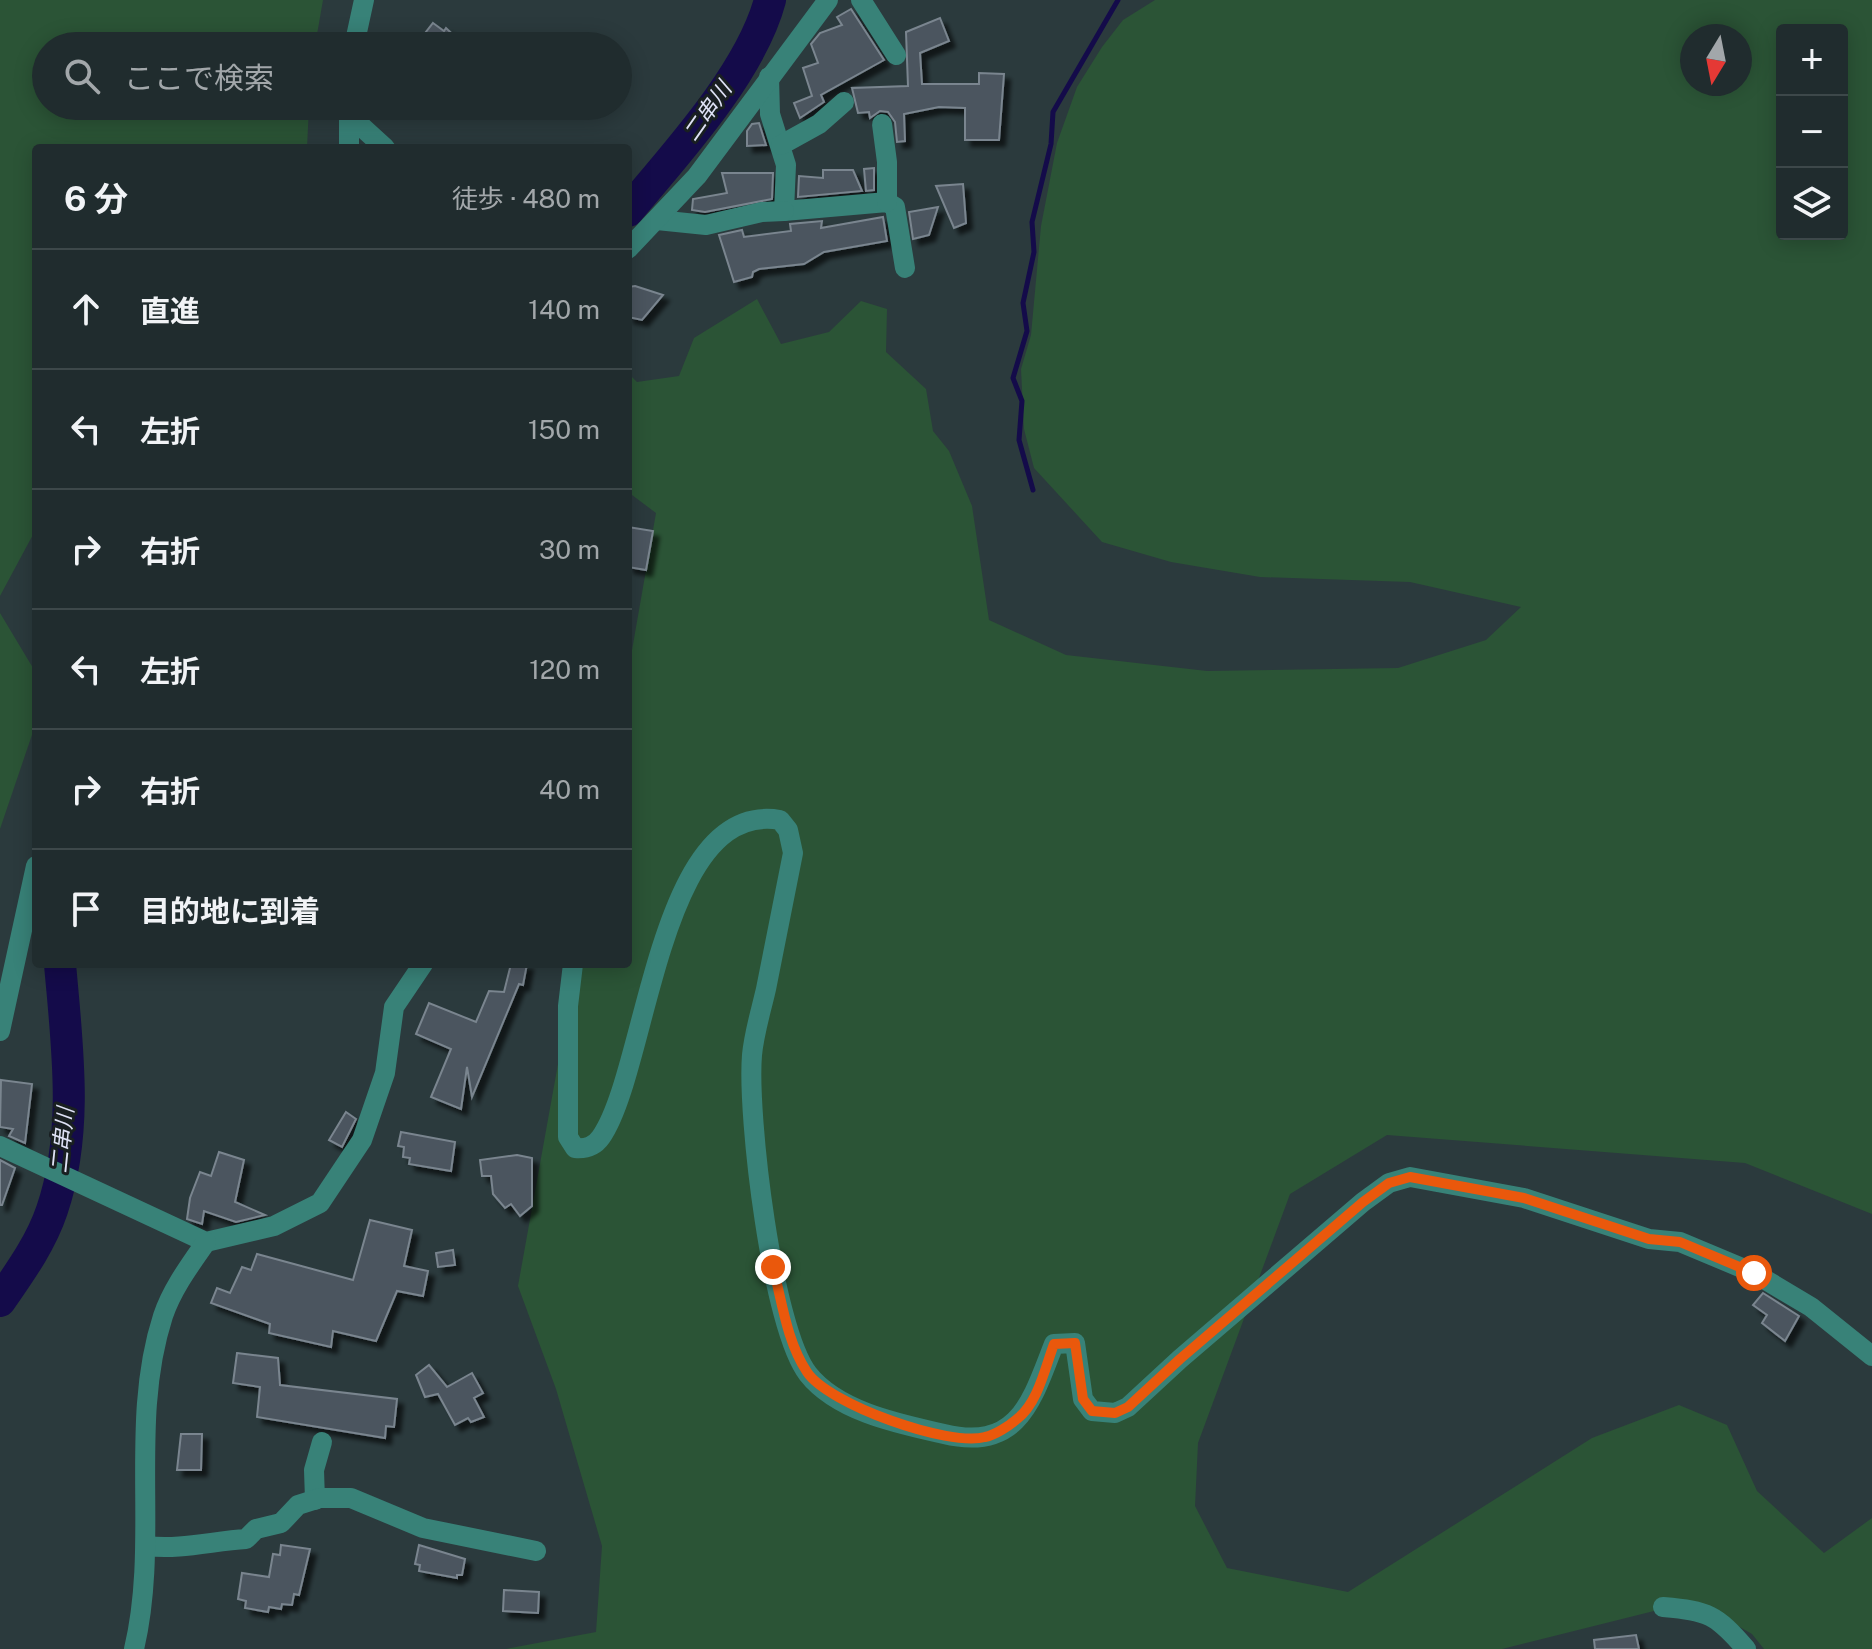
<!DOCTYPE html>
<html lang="ja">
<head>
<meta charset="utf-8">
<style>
  body { margin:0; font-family:"Public Sans","Noto Sans JP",sans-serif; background:#283436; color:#f1f3f6 }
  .controls { position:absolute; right:24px; top:24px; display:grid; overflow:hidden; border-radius:8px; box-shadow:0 4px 20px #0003 }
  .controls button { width:72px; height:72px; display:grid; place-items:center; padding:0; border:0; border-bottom:2px solid #3d484a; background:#202c2e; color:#f1f3f6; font:40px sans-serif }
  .compass { position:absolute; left:1680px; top:24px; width:72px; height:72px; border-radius:50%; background:#202c2e; box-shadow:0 4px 20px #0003; rotate:190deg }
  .stop { position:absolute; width:24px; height:24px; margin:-18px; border:6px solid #ea580c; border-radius:50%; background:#fff }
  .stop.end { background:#ea580c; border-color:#fff; box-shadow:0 2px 8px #0008 }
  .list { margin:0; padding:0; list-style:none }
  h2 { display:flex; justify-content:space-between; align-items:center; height:104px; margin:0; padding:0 32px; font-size:34px }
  h2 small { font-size:26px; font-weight:400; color:#a2a7aa }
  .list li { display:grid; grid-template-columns:52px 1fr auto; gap:24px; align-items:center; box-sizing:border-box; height:120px; padding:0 32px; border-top:2px solid #3d484a }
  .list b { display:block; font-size:30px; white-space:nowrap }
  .list em { font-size:26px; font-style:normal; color:#a2a7aa }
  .icon { flex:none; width:44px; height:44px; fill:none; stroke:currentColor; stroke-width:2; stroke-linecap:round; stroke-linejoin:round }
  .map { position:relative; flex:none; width:1872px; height:1649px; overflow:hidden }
  .search { position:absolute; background:#202c2e; box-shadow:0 4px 20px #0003; left:32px; top:32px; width:600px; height:88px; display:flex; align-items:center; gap:20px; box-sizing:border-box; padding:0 28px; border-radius:44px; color:#a2a7aa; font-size:30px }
  .panel { position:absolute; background:#202c2e; box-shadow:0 4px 20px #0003; left:32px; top:144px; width:600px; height:824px; border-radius:8px }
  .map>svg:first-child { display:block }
  .green { fill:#2b5436; fill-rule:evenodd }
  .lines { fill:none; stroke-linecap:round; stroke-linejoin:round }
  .stream { stroke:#140b4a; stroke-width:5 }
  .river { stroke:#140b4a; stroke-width:32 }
  .building { fill:#4b555e; stroke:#7a858f; stroke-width:2; filter:url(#shadow) }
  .minor { stroke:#388278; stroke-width:20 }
  .route { stroke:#ea580c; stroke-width:10 }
  .labels { text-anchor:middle; stroke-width:6; stroke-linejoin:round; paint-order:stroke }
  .water-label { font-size:22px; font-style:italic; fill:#dfe2f6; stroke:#191f21 }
</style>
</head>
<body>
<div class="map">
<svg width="1872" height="1649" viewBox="0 0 1872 1649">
  <defs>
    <filter id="shadow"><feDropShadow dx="6" dy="6" stdDeviation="2" flood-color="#0009"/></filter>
  </defs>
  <rect width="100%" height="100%" fill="#2b3a3d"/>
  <!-- green -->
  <g class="green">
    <polygon points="0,0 323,0 315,46 46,46 46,106 309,106 307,148 36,148 36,529 0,596"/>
    <path d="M1155,0H1872V1214L1745,1163L1387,1135L1290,1194L1198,1443L1195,1506L1227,1568L1348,1592L1592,1438L1679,1405L1727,1425L1757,1491L1824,1553L1872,1518V1649H1764L1752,1634L1694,1601L1502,1649H506L596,1632L602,1546L556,1389L518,1286L576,964H628V673L656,513L628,492V373L637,382L679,376L694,338L757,299L781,344L829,332L861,301L887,309L886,352L926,389L933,431L949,451L972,506L989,620L1066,655L1207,671L1398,668L1486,640L1521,607L1410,582L1260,577L1171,562L1102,542L1034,468L1024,429L1021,369L1031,335L1041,226L1057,143L1077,87L1102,47L1123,20ZM1782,30H1842V234H1782ZM1692,36H1740V84H1692Z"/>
    <polygon points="0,613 36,673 36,723 0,829"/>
  </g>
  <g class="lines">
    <!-- stream -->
    <polyline class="stream" points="1033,490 1019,440 1022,401 1013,378 1027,331 1023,303 1034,252 1032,222 1051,144 1053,112 1118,0"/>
    <!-- river -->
    <g class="river">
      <path d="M628,211C676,154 751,72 770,0"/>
      <path d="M0,1301C20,1272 41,1243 52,1210C79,1131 67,1045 60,964"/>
    </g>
  </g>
  <!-- building -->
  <g class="building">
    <polygon points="851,9 884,60 821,95 824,102 800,118 794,103 812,96 803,68 818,63 811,44 820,33 842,25 837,17"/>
    <polygon points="940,18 949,41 920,53 922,84 979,84 979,73 1004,74 999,140 965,140 965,108 939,107 904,114 905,141 897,142 895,122 888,112 880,111 870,118 869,112 858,113 852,88 908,86 906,32"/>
    <polygon points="433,23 444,31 446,28 465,46 415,46"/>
    <polygon points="759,123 766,145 747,146 747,131 752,124"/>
    <polygon points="874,168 874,190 866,191 864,169"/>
    <polygon points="823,170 853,170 862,191 798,197 799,176 823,178"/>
    <polygon points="722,173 773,173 772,199 705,212 692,210 693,199 727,193"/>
    <polygon points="963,184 966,223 954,228 936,186"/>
    <polygon points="938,207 929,235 913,239 909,212"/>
    <polygon points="883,217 887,241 824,252 804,264 759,269 753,272 752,277 734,282 719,235 742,230 744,237 791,231 790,224 822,221 821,228"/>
    <polygon points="635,286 663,295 642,320 628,317 628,287"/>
    <polygon points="628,527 653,531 646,570 628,567"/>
    <polygon points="511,964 527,964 523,985 519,984 472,1097 467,1067 461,1109 431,1097 451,1049 416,1034 429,1003 476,1022 489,991 504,992"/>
    <polygon points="1,1080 32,1084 25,1143 9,1136 13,1129 0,1127"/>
    <polygon points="346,1112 356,1119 342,1147 329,1140"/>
    <polygon points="401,1132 455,1142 451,1171 409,1164 410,1158 403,1157 404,1147 398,1146"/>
    <polygon points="219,1152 244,1160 235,1202 265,1215 236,1222 204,1211 202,1224 187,1219 190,1198 200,1172 211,1176"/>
    <polygon points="517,1155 532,1158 532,1206 520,1216 511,1204 505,1208 493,1194 491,1176 482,1176 480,1160"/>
    <polygon points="0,1160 15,1168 2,1205 0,1205"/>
    <polygon points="370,1220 412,1230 404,1266 428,1271 423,1296 397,1291 376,1341 333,1331 331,1347 269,1333 270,1324 211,1303 217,1288 230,1293 242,1267 251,1270 257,1254 353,1280"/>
    <polygon points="453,1250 455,1265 438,1267 436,1253"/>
    <polygon points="1763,1293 1799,1316 1785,1341 1762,1323 1767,1315 1753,1305"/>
    <polygon points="237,1353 278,1358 280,1385 397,1399 394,1427 386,1426 385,1438 257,1417 260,1387 233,1383"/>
    <polygon points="429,1365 447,1387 472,1373 483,1393 474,1398 484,1417 471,1422 468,1418 455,1425 438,1394 425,1397 416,1375"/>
    <polygon points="181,1434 202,1434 201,1470 177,1470"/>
    <polygon points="281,1545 310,1549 299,1595 294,1594 292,1605 282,1604 281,1609 269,1607 268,1612 245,1608 246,1601 238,1599 242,1573 269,1577 273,1554 280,1555"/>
    <polygon points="419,1545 465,1559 462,1575 457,1575 457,1578 419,1571 420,1565 415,1564"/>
    <polygon points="504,1590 539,1592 538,1613 503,1611"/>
    <polygon points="1636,1635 1639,1649 1595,1649 1594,1640"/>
  </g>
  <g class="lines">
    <!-- minor -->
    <g class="minor">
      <polyline points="861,0 896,55"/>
      <polyline points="354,46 364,0"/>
      <polyline points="769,77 770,114 786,165 784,211 887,202 895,207 905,268"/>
      <polyline points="350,106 362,127 385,148"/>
      <polyline points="349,108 349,148"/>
      <polyline points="882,124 887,162 887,202"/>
      <polyline points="781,145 819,124 844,102"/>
      <polyline points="657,220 706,225 762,212 784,211"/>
      <polyline points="628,249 697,176 828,0"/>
      <path d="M573,964L568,1006V1137L575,1148C586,1149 594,1147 601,1137C648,1070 658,799 780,820L788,830L793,853C784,898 775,944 766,989C761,1011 754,1033 752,1055C747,1115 772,1328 808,1374C838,1412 900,1424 944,1434C1019,1452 1032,1400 1054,1344L1075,1343L1083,1399L1092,1411L1115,1413L1128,1407L1180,1359L1363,1202L1389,1183L1410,1177L1524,1198L1649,1239L1680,1242L1754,1273L1811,1307L1872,1356"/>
      <polyline points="0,1031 36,866"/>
      <polyline points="0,1146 206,1242 274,1226 320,1203 362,1140 385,1073 394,1007 423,964"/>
      <polyline points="315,1500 314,1470 322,1442"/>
      <path d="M147,1546C180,1550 213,1541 246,1539L256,1529L281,1523L298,1505L320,1498H351L423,1528L536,1551"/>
      <path d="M1663,1607C1708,1611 1716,1614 1746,1649"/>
      <path d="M134,1649C160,1540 128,1424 163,1316C172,1289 190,1265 206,1242"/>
    </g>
  </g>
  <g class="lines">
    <!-- route -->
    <path class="route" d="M773,1267C782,1302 787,1342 807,1372C828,1404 948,1447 985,1437C995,1435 1009,1426 1017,1419C1038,1403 1045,1368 1054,1344L1075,1343L1083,1399L1092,1411L1115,1413L1128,1407L1180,1359L1363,1202L1389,1183L1410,1177L1524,1198L1649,1239L1680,1242L1754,1273"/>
  </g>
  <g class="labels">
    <!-- water labels -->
    <g class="water-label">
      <text transform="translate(707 111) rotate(-55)" y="8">二串川</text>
      <text transform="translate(62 1140) rotate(-84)" y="8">二串川</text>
    </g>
  </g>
</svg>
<div class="controls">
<button>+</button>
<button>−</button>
<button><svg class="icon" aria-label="layers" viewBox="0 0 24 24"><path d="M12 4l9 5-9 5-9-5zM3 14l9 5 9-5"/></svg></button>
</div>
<svg class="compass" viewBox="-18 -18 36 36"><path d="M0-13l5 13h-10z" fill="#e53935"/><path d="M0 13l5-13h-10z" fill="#a2a7aa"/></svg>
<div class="stop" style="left:1754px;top:1273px"></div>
<div class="stop end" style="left:773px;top:1267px"></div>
<div class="search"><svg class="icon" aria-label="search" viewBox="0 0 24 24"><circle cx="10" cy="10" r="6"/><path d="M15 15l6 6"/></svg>ここで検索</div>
<section class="panel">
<h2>6 分<small>徒歩 · 480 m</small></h2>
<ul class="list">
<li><svg class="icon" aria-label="ahead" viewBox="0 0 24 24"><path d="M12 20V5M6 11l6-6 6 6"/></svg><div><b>直進</b></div><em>140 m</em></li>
<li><svg class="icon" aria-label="left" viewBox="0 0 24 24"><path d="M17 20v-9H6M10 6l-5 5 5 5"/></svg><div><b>左折</b></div><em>150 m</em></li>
<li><svg class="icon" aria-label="right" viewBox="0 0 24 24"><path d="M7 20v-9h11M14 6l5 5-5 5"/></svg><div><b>右折</b></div><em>30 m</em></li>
<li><svg class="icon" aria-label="left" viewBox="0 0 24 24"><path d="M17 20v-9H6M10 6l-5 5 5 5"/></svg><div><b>左折</b></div><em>120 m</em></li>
<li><svg class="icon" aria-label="right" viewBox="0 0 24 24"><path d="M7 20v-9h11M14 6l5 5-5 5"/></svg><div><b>右折</b></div><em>40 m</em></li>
<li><svg class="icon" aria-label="arrive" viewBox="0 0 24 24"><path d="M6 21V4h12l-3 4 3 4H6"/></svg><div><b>目的地に到着</b></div></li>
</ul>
</section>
</div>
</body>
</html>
